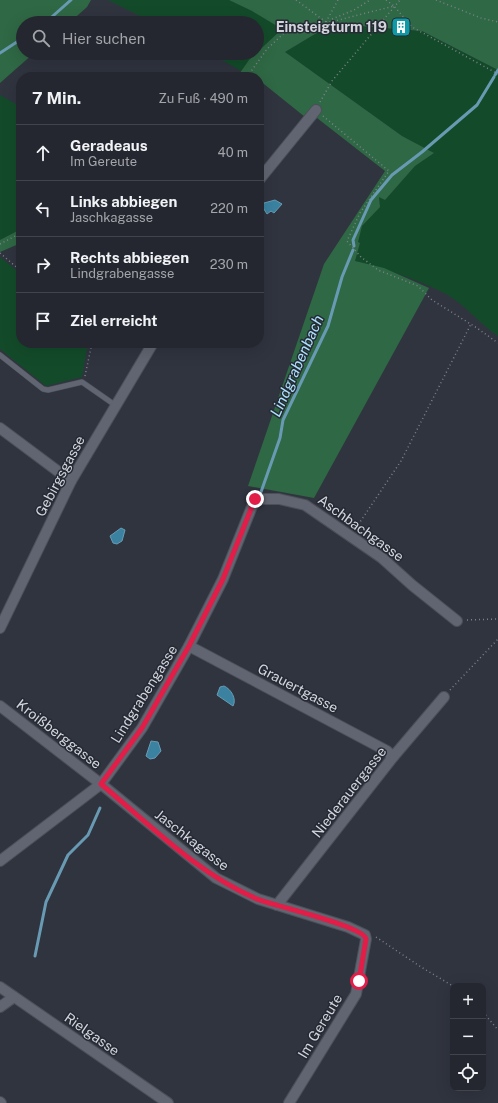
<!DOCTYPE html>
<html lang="de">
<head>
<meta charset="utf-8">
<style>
  body { margin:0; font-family:"Public Sans",sans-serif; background:#30333b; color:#f1f3f6 }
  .controls { position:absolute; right:12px; bottom:12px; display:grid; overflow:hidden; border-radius:8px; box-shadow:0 4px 16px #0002 }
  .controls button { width:36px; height:36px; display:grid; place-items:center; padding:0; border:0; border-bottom:1px solid #41444b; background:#24272f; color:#f1f3f6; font:20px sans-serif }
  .stop { position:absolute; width:12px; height:12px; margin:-9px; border:3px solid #e11d48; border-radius:50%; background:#fff }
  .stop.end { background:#e11d48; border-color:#fff; box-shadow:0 1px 4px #0008 }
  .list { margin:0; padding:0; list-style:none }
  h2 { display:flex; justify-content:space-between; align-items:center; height:52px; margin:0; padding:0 16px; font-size:17px }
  h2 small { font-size:13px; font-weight:400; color:#a3a5aa }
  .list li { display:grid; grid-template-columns:26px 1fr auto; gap:12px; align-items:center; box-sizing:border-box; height:56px; padding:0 16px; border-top:1px solid #41444b }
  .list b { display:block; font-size:15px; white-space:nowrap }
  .list p { margin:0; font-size:13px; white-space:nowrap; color:#a3a5aa }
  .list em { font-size:13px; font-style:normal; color:#a3a5aa }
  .icon { flex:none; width:22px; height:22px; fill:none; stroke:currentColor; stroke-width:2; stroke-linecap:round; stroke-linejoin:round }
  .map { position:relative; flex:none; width:498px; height:1103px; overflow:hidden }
  .search { position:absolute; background:#24272f; box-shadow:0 4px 16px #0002; left:16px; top:16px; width:248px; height:44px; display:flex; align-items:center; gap:10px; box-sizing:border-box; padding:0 14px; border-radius:22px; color:#a3a5aa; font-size:15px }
  .panel { position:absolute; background:#24272f; box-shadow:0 4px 16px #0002; left:16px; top:72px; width:248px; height:276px; border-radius:16px }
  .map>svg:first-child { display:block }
  .green { fill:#134b2a }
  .forest { fill:#2f6844 }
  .water { fill:#3b82a1; stroke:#689bb3 }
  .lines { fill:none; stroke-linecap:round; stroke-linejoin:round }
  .stream { stroke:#689bb3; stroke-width:3 }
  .lane-casing { stroke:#4c4f58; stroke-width:6 }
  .street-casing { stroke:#4c4f58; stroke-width:12 }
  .path { stroke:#7e818b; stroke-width:1.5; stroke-dasharray:1 3; stroke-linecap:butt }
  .lane { stroke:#606571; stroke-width:5 }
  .street { stroke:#606571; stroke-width:10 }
  .route { stroke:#e11d48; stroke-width:5 }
  .labels { text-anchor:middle; stroke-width:3; stroke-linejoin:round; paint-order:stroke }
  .poi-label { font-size:14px; font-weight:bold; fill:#d2d5dc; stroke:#262a34; text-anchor:end }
  .street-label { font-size:14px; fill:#d2d5dc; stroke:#262a34 }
  .water-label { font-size:15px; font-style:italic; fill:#abe3ff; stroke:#262a34 }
</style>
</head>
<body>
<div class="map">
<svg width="498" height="1103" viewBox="0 0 498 1103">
  <rect width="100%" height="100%" fill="#30343f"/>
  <!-- green -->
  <g class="green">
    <polygon points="108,0 229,0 252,11 283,29 257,52 257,23 154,23"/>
    <path d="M347,25L422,31L498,70V336C480,324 467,307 448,295C422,281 384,268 355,261L360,243L358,242L362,226L380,207L379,196L385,200L415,166L434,153L402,136L285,52L325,28Z"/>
    <polygon points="210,53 256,53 241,71"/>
    <polygon points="0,95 21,107 21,229 0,240"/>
    <polygon points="0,257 21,274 21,343 88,343 82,377 46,386 0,349"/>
  </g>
  <!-- forest -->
  <g class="forest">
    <polygon points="0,0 91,0 87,7 69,23 23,23 23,53 34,53 0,83"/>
    <polygon points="229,0 498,0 498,70 422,31 347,25 325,28 285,52 402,136 434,153 415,166 385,200 379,197 380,207 362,226 358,242 360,243 355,261 384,268 429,288 314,498 248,486 324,264 385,171 317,118 305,117 259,80 259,77 237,77 249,60 282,29 252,11"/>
    <polygon points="21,229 21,243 0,252 0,240"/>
  </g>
  <!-- water -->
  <g class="water">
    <polygon points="275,200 282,204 274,213 271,211 267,214 262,206 264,203"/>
    <polygon points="121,528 125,530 122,541 117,544 113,543 110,536"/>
    <path d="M224,686C231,689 237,699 233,706L217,695L220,687Z"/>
    <polygon points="151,741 158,742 161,751 155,758 150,759 146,756"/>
  </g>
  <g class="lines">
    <!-- stream -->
    <g class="stream">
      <polyline points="45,23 71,0"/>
      <polyline points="0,53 23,38"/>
      <polyline points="495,75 498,70"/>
      <polyline points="354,246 353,240 371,200 392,175 422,152 477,105 494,77"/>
      <polyline points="261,492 280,438 283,420 328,326 342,277 353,250"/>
      <polyline points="35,956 46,902 68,855 88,835 100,808"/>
    </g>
    <defs>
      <polyline id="lane" points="0,355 43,389 48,390 82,382 115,405"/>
      <g id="street">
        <polyline points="259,180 316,110"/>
        <polyline points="0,428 71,481"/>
        <polyline points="0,628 71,481 153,343"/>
        <polyline points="189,646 387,751 393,757"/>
        <polyline points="0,706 101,784 216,878 258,899 348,927 365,935 366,939 356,994 289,1103"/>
        <polyline points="0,861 101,784 142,728 189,646 223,579 255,499 279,499 305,505 382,558 412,585 457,621"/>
        <polyline points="277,905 393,757 444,697"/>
        <polyline points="0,987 168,1103"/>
        <polyline points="0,1007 14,997"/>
        <polyline points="0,1102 1,1103"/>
      </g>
    </defs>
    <!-- lane casing -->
    <use href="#lane" class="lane-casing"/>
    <!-- street casing -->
    <use href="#street" class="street-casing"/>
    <!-- path -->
    <g class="path">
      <polyline points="296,0 326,22"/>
      <polyline points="386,0 394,6"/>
      <polyline points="436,0 481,18 498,22"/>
      <polyline points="332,19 354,10 370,0"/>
      <polyline points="326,22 338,0"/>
      <polyline points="247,77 267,49 283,34 394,6 412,27 498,74"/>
      <polyline points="320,102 332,81 400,0"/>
      <polyline points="323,116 389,171 360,213 347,241 361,257 378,270 418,286 432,300 477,328 498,343"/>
      <polyline points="0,244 21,233"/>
      <polyline points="0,253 21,271"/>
      <polyline points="85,376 92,343"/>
      <polyline points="356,528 401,461 471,324"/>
      <polyline points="467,620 498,619"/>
      <polyline points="450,690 498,639"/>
      <polyline points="376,937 421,967 453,986"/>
      <polyline points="483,1012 498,1030"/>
    </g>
    <!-- lane -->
    <use href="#lane" class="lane"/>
    <!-- street -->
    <use href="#street" class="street"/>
  </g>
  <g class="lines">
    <!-- route -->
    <path class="route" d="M255,499L223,579L189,646L142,728L101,784C150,825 198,874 257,899C274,906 364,926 366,939L359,981"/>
  </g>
  <!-- icons -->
  <defs>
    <symbol id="building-square" viewBox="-11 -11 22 22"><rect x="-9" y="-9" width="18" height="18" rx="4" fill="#0f9aa8" stroke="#262a34"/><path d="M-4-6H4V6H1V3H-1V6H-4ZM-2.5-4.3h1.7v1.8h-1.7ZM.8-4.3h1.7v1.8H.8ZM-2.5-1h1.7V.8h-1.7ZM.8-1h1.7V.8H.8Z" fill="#fff"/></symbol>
  </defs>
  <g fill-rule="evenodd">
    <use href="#building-square" x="390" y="16" width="22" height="22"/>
  </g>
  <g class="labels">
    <!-- poi labels -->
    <g class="poi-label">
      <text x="387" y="32">Einsteigturm 119</text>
    </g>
    <!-- street labels -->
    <g class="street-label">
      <text transform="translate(60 476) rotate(-62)" y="5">Gebirgsgasse</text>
      <text transform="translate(361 528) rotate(36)" y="5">Aschbachgasse</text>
      <text transform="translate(298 688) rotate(28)" y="5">Grauertgasse</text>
      <text transform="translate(144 694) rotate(-58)" y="5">Lindgrabengasse</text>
      <text transform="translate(59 734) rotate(38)" y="5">Kroißberggasse</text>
      <text transform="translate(349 792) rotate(-52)" y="5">Niederauergasse</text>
      <text transform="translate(192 840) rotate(38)" y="5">Jaschkagasse</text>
      <text transform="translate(320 1026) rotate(-59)" y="5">Im Gereute</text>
      <text transform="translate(92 1034) rotate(35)" y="5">Rielgasse</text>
    </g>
    <!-- water labels -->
    <g class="water-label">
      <text transform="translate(297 366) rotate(-66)" y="5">Lindgrabenbach</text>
    </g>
  </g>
</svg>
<div class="controls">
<button>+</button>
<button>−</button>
<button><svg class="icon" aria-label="locate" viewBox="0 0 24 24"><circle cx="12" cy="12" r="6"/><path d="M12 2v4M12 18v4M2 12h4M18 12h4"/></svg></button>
</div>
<div class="stop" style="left:359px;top:981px"></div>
<div class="stop end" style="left:255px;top:499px"></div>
<div class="search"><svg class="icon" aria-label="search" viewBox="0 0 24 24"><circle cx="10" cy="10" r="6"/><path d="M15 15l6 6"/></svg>Hier suchen</div>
<section class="panel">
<h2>7 Min.<small>Zu Fuß · 490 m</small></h2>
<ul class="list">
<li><svg class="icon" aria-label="ahead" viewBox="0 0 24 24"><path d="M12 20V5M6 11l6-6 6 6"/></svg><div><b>Geradeaus</b><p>Im Gereute</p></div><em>40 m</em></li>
<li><svg class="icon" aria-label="left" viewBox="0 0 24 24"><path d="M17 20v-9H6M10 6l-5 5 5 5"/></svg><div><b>Links abbiegen</b><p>Jaschkagasse</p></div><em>220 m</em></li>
<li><svg class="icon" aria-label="right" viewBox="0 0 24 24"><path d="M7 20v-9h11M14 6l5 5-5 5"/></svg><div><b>Rechts abbiegen</b><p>Lindgrabengasse</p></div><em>230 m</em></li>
<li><svg class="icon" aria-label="arrive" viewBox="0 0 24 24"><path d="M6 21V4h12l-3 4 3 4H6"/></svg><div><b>Ziel erreicht</b></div></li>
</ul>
</section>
</div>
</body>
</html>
